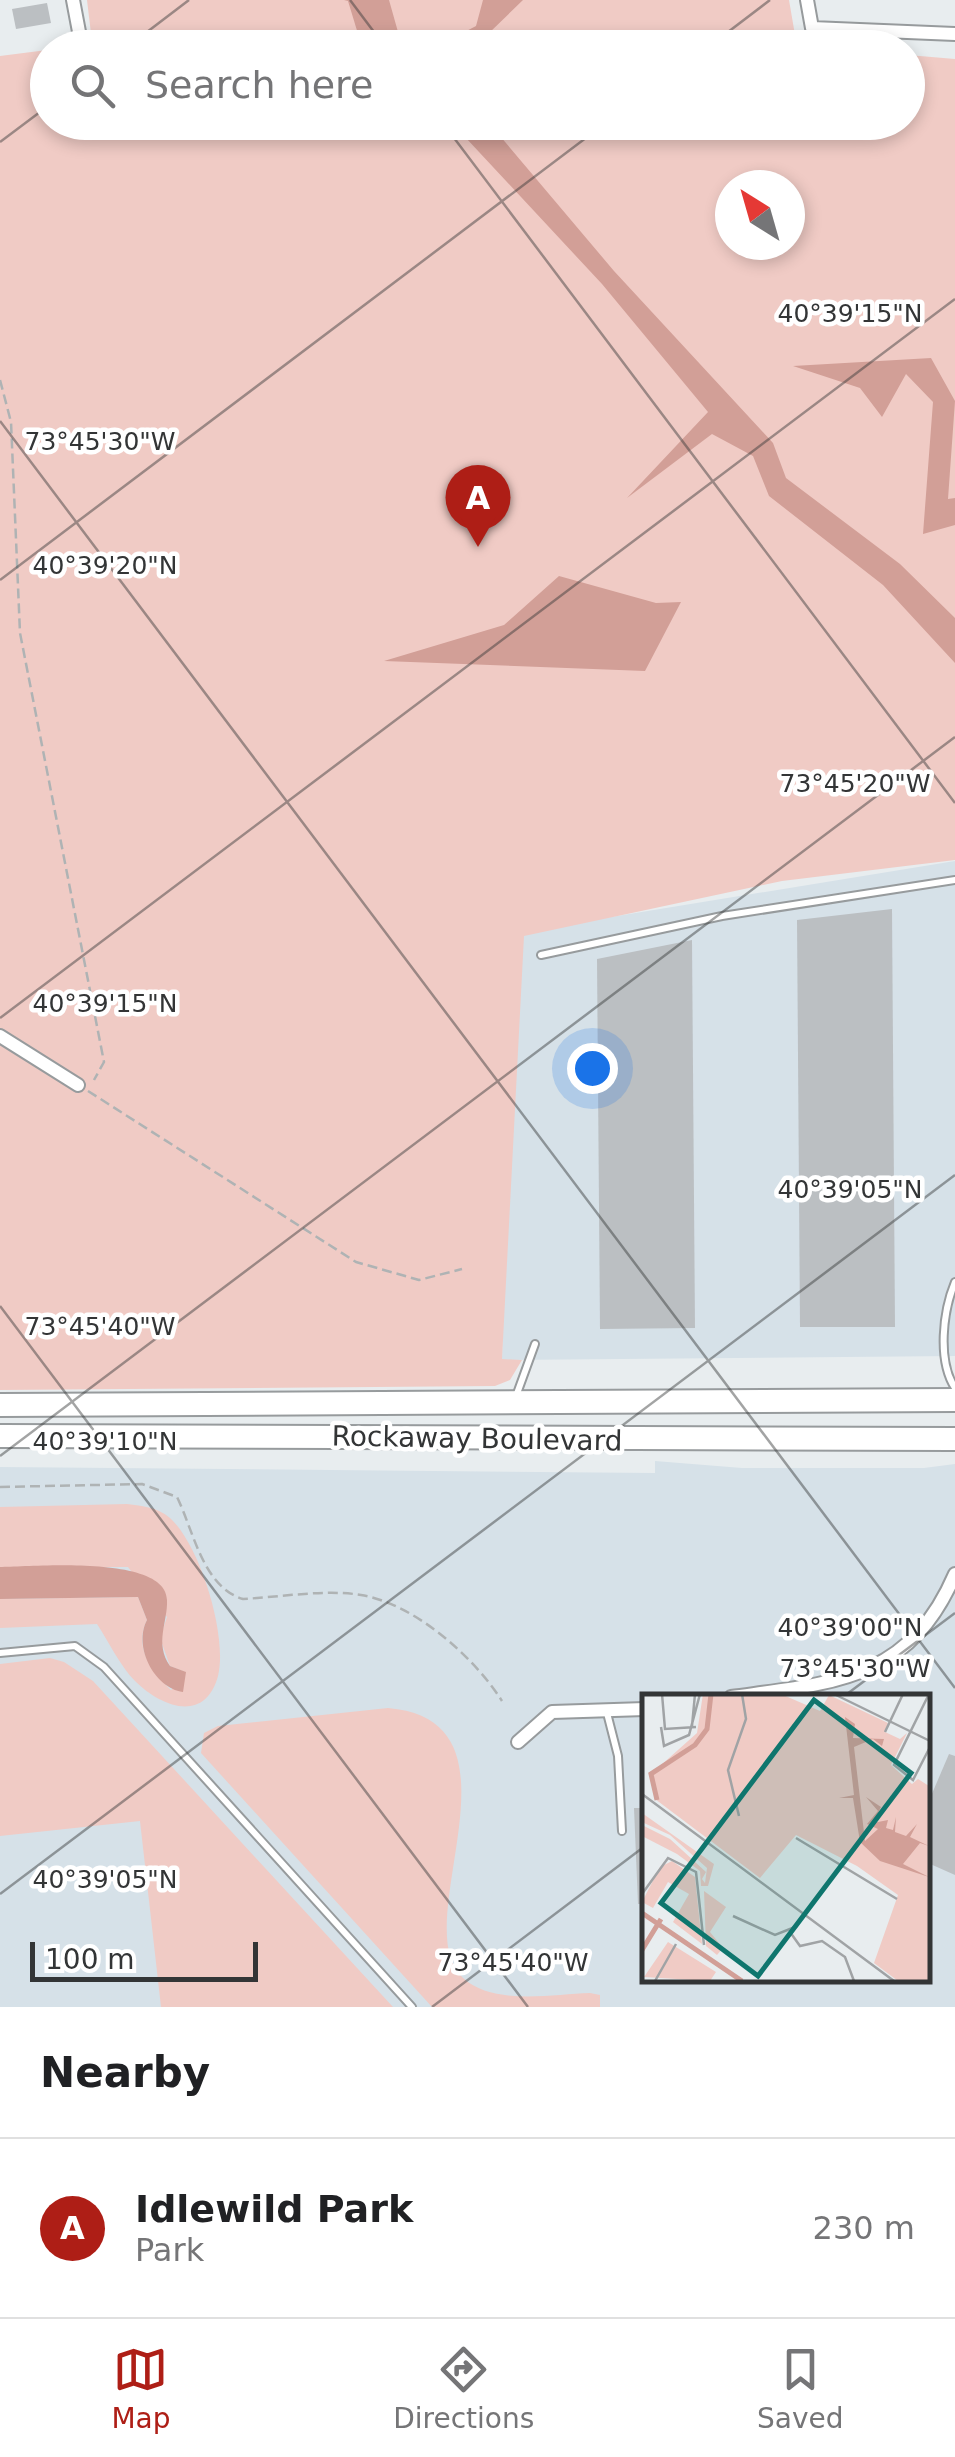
<!DOCTYPE html>
<html lang="en">
<head>
<meta charset="utf-8">
<style>
  body { margin:0; font-family:"DejaVu Sans",sans-serif; background:#f2f2f2; color:#202124 }
  .compass { position:absolute; left:715px; top:170px; width:90px; height:90px; border-radius:50%; background:#fff; box-shadow:0 5px 15px #0003; rotate:323deg }
  .scale { position:absolute; left:30px; bottom:25px; width:228px; box-sizing:border-box; padding-left:10px; border:5px solid #333536; border-top:0; font-size:28px; line-height:35px; white-space:nowrap; color:#333536; -webkit-text-stroke:8px #fff; paint-order:stroke }
  .you { position:absolute; left:592px; top:1068px; width:35px; height:35px; margin:-25px; border:8px solid #fff; border-radius:50%; background:#1a73e8; box-shadow:0 0 0 15px #1a73e833 }
  .badge { display:grid; place-items:center; width:65px; height:65px; border-radius:50%; background:#ae1e16; color:#fff; font-size:32px; font-weight:700 }
  .pin { position:absolute; translate:-50% -82px; filter:drop-shadow(0 2px 5px #0008) }
  .pin::after { content:''; position:absolute; top:52px; width:35px; height:30px; background:inherit; clip-path:polygon(0 0,100% 0,50% 100%) }
  .list { margin:0; padding:0; list-style:none }
  h2 { display:flex; justify-content:space-between; align-items:center; height:130px; margin:0; padding:0 40px; font-size:42px }
  h2 small { font-size:32px; font-weight:400; color:#757577 }
  .list li { display:grid; grid-template-columns:65px 1fr auto; gap:30px; align-items:center; box-sizing:border-box; height:180px; padding:0 40px; border-top:2px solid #e0e0e0 }
  .list b { display:block; font-size:38px; white-space:nowrap }
  .list p { margin:0; font-size:32px; white-space:nowrap; color:#757577 }
  .list em { font-size:32px; font-style:normal; color:#757577 }
  .icon { flex:none; width:55px; height:55px; fill:none; stroke:currentColor; stroke-width:2; stroke-linecap:round; stroke-linejoin:round }
  .map { position:relative; flex:none; width:955px; height:2007px; overflow:hidden }
  .search { position:absolute; background:#fff; box-shadow:0 5px 15px #0003; left:30px; right:30px; top:30px; height:110px; display:flex; align-items:center; gap:25px; box-sizing:border-box; padding:0 35px; border-radius:55px; color:#757577; font-size:38px }
  .sheet { height:310px; background:#fff }
  nav { display:flex; justify-content:space-around; align-items:center; box-sizing:border-box; height:140px; border-top:2px solid #e0e0e0; background:#fff; font-size:28px; color:#757577 }
  nav a { display:grid; justify-items:center; gap:5px }
  nav .on { color:#ae1e16 }
  .map>svg:first-child { display:block }
  .built { fill:#d6e1e8; fill-rule:evenodd }
  .green { fill:#f0cbc5; fill-rule:evenodd }
  .water { fill:#d29f97 }
  .building { fill:#bbbfc2 }
  .lines { fill:none; stroke-linecap:round; stroke-linejoin:round }
  .lane-casing { stroke:#979b9d; stroke-width:10 }
  .street-casing { stroke:#979b9d; stroke-width:16 }
  .highway-casing { stroke:#979b9d; stroke-width:26 }
  .path { stroke:#afb3b4; stroke-width:2.5; stroke-dasharray:10 5; stroke-linecap:butt }
  .lane { stroke:#fff; stroke-width:6 }
  .street { stroke:#fff; stroke-width:12 }
  .highway { stroke:#fff; stroke-width:22 }
  .ticks { fill:none; stroke:#333536; stroke-width:2.5; stroke-opacity:0.45 }
  .labels { text-anchor:middle; stroke-width:9; stroke-linejoin:round; paint-order:stroke }
  .street-label { font-size:28px; fill:#333536; stroke:#fff }
  .inset-river { fill:none; stroke:#d29f97; stroke-width:5 }
  .inset-road { fill:none; stroke:#a0a3a5; stroke-width:2.5 }
  .view { fill:#0f766e; fill-opacity:0.15; stroke:#0f766e; stroke-width:5 }
  .inset-edge { fill:none; stroke:#333536; stroke-width:5 }
  .ticks-label { font-size:25px; text-anchor:middle; fill:#333536; stroke:#fff; stroke-width:9; stroke-linejoin:round; paint-order:stroke }
</style>
</head>
<body>
<div class="map">
<svg width="955" height="2007" viewBox="0 0 955 2007">
  <rect width="100%" height="100%" fill="#e8edef"/>
  <!-- built -->
  <g class="built">
    <polygon points="955,861 955,1356 502,1360 513,933"/>
    <path d="M655,1461L742,1468H924L955,1464V2007H0V1467L655,1473ZM645,1697H928V1980H645Z"/>
  </g>
  <!-- green -->
  <g class="green">
    <polygon points="87,0 789,0 795,35 791,37 793,48 67,48 92,42"/>
    <path d="M47,50L48,122H908V55L955,59V860L782,881L524,936L502,1359L522,1360L510,1380L495,1386L0,1390V56ZM730,185H790V245H730Z"/>
    <path d="M127,1504C143,1506 157,1507 170,1518C200,1545 228,1636 218,1676C205,1724 161,1707 135,1681C120,1666 109,1642 97,1624L0,1628V1599L138,1597L147,1620C133,1647 152,1672 171,1690L183,1682L185,1672L170,1666L160,1638L167,1617L128,1567H0V1507Z"/>
    <polygon points="50,1658 64,1662 93,1681 393,2007 161,2007 140,1821 0,1836 0,1664"/>
    <path d="M388,1708C536,1721 404,1925 463,1978C494,2006 552,1994 590,1993L600,1995V2007H432L201,1753L204,1733L218,1726Z"/>
  </g>
  <!-- water -->
  <g class="water">
    <polygon points="344,0 389,0 400,39 416,47 362,47 348,1"/>
    <polygon points="483,0 523,0 488,34 490,47 436,47 476,26"/>
    <polygon points="452,123 489,123 614,271 773,443 786,478 900,564 955,618 955,663 883,585 769,496 753,456 712,434 627,498 708,412 602,284"/>
    <polygon points="931,358 955,401 948,499 955,498 955,525 923,534 933,402 906,374 882,417 860,388 793,366"/>
    <polygon points="559,576 656,603 681,602 645,671 384,661 504,625"/>
    <path d="M0,1567C30,1567 166,1554 167,1600C168,1622 154,1643 170,1666L186,1672L183,1692C154,1688 133,1646 147,1620L138,1597L0,1599Z"/>
  </g>
  <!-- building -->
  <g class="building">
    <polygon points="47,3 51,23 16,29 12,9"/>
    <polygon points="892,909 895,1327 800,1327 797,920"/>
    <polygon points="692,940 695,1328 600,1329 597,959"/>
    <polygon points="949,1754 955,1756 955,1875 928,1863 928,1803"/>
    <polygon points="634,1808 645,1808 645,1904 638,1904"/>
  </g>
  <g class="lines">
    <defs>
      <g id="lane">
        <polyline points="541,955 722,916 955,880"/>
        <path d="M955,1282C943,1311 937,1360 955,1388"/>
        <polyline points="515,1399 535,1344"/>
        <polyline points="0,1653 75,1646 104,1667 412,2007"/>
        <polyline points="607,1713 618,1756 622,1831"/>
      </g>
      <g id="street">
        <polyline points="73,0 80,37"/>
        <polyline points="807,0 812,28 955,34"/>
        <polyline points="0,1036 78,1085"/>
        <path d="M731,1697C833,1683 909,1681 955,1574"/>
        <polyline points="518,1742 552,1712 645,1709"/>
      </g>
      <g id="highway">
        <polyline points="0,1405 955,1400"/>
        <polyline points="0,1436 955,1439"/>
      </g>
    </defs>
    <!-- lane casing -->
    <use href="#lane" class="lane-casing"/>
    <!-- street casing -->
    <use href="#street" class="street-casing"/>
    <!-- highway casing -->
    <use href="#highway" class="highway-casing"/>
    <!-- path -->
    <g class="path">
      <polyline points="0,380 11,422 20,633 104,1062 94,1080"/>
      <polyline points="88,1091 356,1262 419,1280 462,1269"/>
      <path d="M0,1487L142,1484L177,1497C194,1532 203,1587 243,1599C281,1597 325,1589 361,1595C415,1604 474,1657 502,1701"/>
    </g>
    <!-- lane -->
    <use href="#lane" class="lane"/>
    <!-- street -->
    <use href="#street" class="street"/>
    <!-- highway -->
    <use href="#highway" class="highway"/>
  </g>
  <!-- ticks -->
  <path class="ticks" d="M350,0L386,48M126,48L189,0M707,48L770,0M442,122L955,803M0,142L48,106M0,421L955,1688M0,580L607,122M0,1018L955,299M0,1306L528,2007M0,1456L955,737M843,1697L955,1613M0,1894L955,1175M432,2007L645,1846"/>
  <g class="labels">
    <!-- street labels -->
    <g class="street-label">
      <text transform="translate(477 1438) rotate(1)" y="10">Rockaway Boulevard</text>
    </g>
  </g>
  <!-- overview -->
  <g transform="translate(642 1694)">
    <rect width="288" height="288" fill="#e8edef"/>
    <path d="M61,0H139L178,17L187,1L246,29L243,38L258,45L265,39L249,71L270,90L276,85L287,92V287H256L232,269L256,201L215,172L154,141L118,184L13,105L8,81L55,39ZM0,119L72,170L66,192H59L58,177L35,160L0,142V131L28,145L64,178L60,185L63,189L65,174L28,141L2,129ZM30,167L53,183L60,250L31,228L47,200L26,188L11,214L0,208L18,173ZM62,197L84,213L68,238L81,254L75,261L64,252ZM26,248L74,278L68,287L2,283Z" fill="#f0cbc5"/>
    <path d="M203,23L213,30L211,44L242,45L240,52L231,45L212,53L223,147L236,135L225,130L236,117L224,103L239,113L231,129L246,126L244,134L251,136L254,123L253,138L264,142L275,130L268,143L287,152L278,149L261,170L287,183L238,167L218,148L211,104H197L212,101Z" fill="#d29f97"/>
    <path class="inset-river" d="M15,106L9,80L53,51L65,35L69,0M0,219L100,287M0,256L19,225"/>
    <path class="inset-road" d="M20,0L23,35L54,33M192,0L288,47M287,0L252,71L271,86L288,53M50,32L53,0M19,33L22,52L47,41L58,0M243,38L261,0M0,100L252,287M97,122L86,76L104,25L100,0M154,144L255,205M0,200L26,164L54,178L62,251M91,222L133,241L153,233M148,238L158,252L180,247L203,263L212,287M13,287L34,250"/>
    <path class="view" d="M172,6L269,79L116,282L19,209Z"/>
    <rect width="288" height="288" class="inset-edge"/>
  </g>
  <g class="ticks-label">
    <text x="850" y="322">40°39'15"N</text>
    <text x="100" y="450">73°45'30"W</text>
    <text x="105" y="574">40°39'20"N</text>
    <text x="855" y="792">73°45'20"W</text>
    <text x="105" y="1012">40°39'15"N</text>
    <text x="850" y="1198">40°39'05"N</text>
    <text x="100" y="1335">73°45'40"W</text>
    <text x="105" y="1450">40°39'10"N</text>
    <text x="850" y="1636">40°39'00"N</text>
    <text x="855" y="1677">73°45'30"W</text>
    <text x="105" y="1888">40°39'05"N</text>
    <text x="513" y="1971">73°45'40"W</text>
  </g>
</svg>
<svg class="compass" viewBox="-18 -18 36 36"><path d="M0-13l5 13h-10z" fill="#e53935"/><path d="M0 13l5-13h-10z" fill="#757577"/></svg>
<div class="scale">100 m</div>
<div class="you"></div>
<div class="pin badge" style="left:478px;top:547px">A</div>
<div class="search"><svg class="icon" aria-label="search" viewBox="0 0 24 24"><circle cx="10" cy="10" r="6"/><path d="M15 15l6 6"/></svg>Search here</div>
</div>
<section class="sheet">
<h2>Nearby<small></small></h2>
<ul class="list">
<li><span class="badge">A</span><div><b>Idlewild Park</b><p>Park</p></div><em>230 m</em></li>
</ul>
</section>
<nav>
<a class="on"><svg class="icon" aria-label="map" viewBox="0 0 24 24"><path d="M3 6l6-2 6 2 6-2v14l-6 2-6-2-6 2zM9 4v14M15 6v14"/></svg>Map</a>
<a><svg class="icon" aria-label="directions" viewBox="0 0 24 24"><path d="M12 3l9 9-9 9-9-9zM9 14v-3h6M13 9l2 2-2 2"/></svg>Directions</a>
<a><svg class="icon" aria-label="saved" viewBox="0 0 24 24"><path d="M7 4h10v16l-5-4-5 4z"/></svg>Saved</a>
</nav>
</body>
</html>
